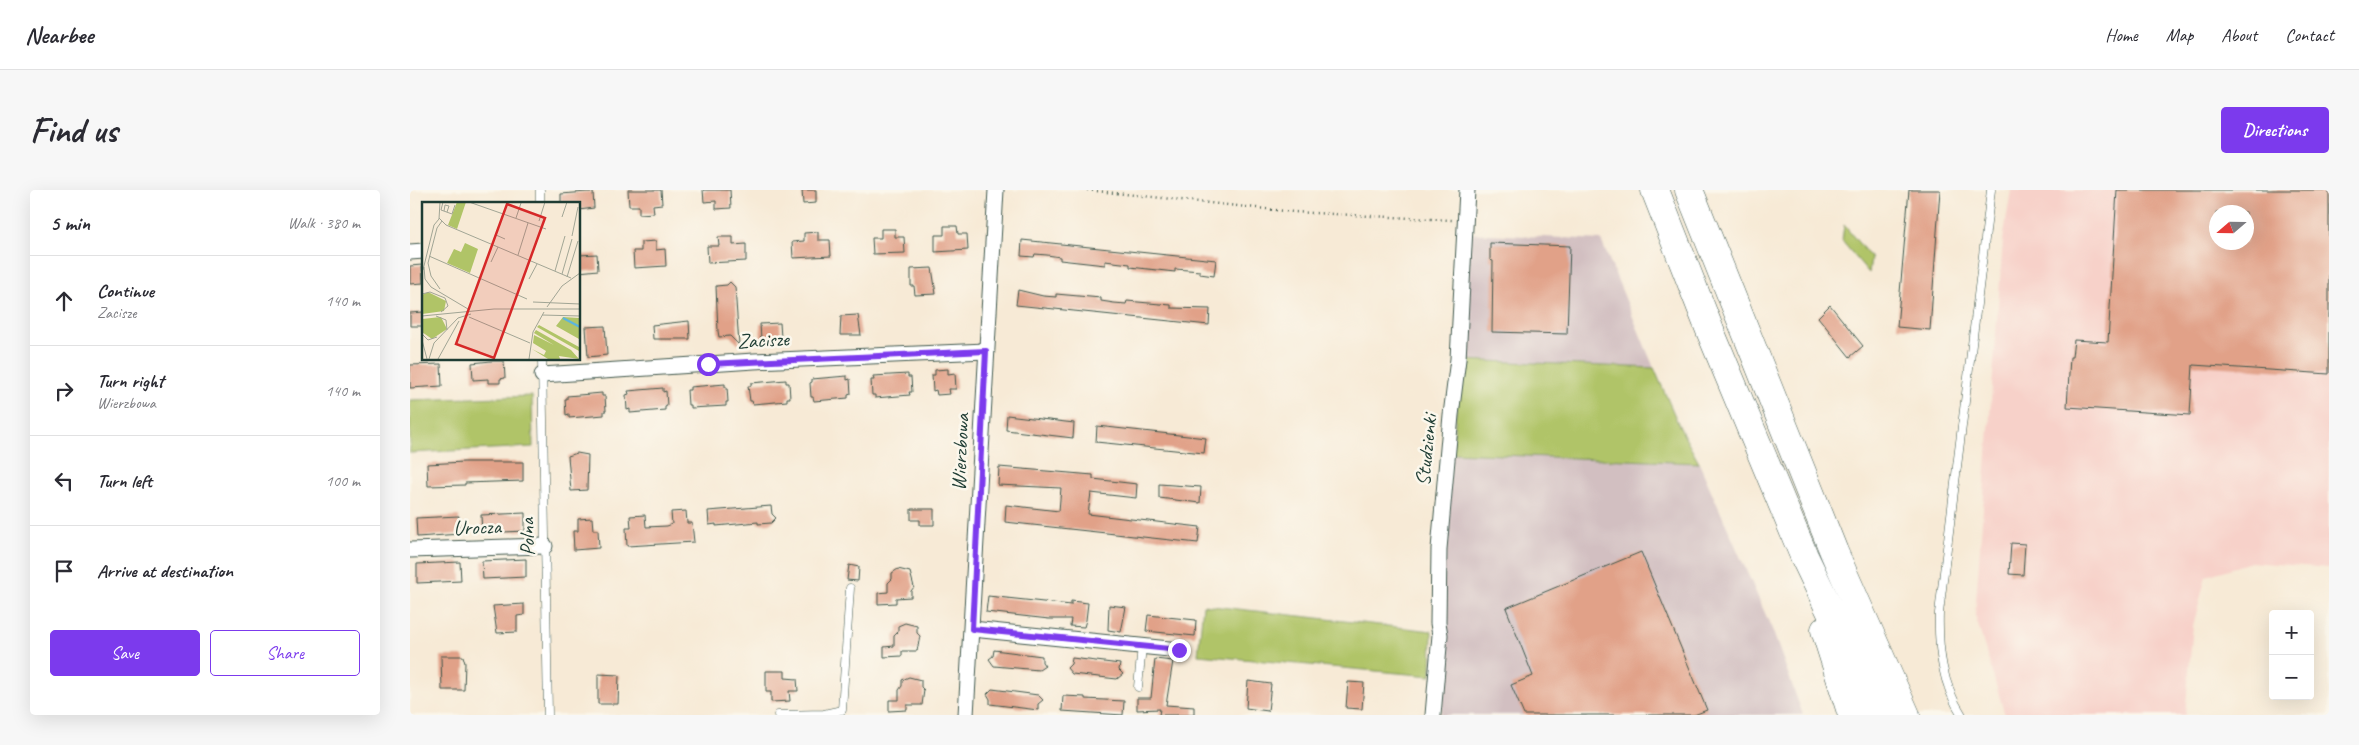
<!DOCTYPE html>
<html lang="en">
<head>
<meta charset="utf-8">
<style>
  body { margin:0; font-family:Caveat,sans-serif; background:#f7f7f7; color:#2b2b33 }
  .controls { position:absolute; right:15px; bottom:15px; display:grid; overflow:hidden; border-radius:5px; box-shadow:0 5px 20px #0002 }
  .controls button { width:45px; height:45px; display:grid; place-items:center; padding:0; border:0; border-bottom:1px solid #e1e1e2; background:#fff; color:#2b2b33; font:25px sans-serif }
  .compass { position:absolute; left:1799px; top:15px; width:45px; height:45px; border-radius:50%; background:#fff; box-shadow:0 5px 20px #0002; rotate:250deg }
  .stop { position:absolute; width:15px; height:15px; margin:-11px; border:4px solid #7c3aed; border-radius:50%; background:#fff }
  .stop.end { background:#7c3aed; border-color:#fff; box-shadow:0 1px 5px #0008 }
  .list { margin:0; padding:0; list-style:none }
  h2 { display:flex; justify-content:space-between; align-items:center; height:65px; margin:0; padding:0 20px; font-size:21px }
  h2 small { font-size:16px; font-weight:400; color:#7c7c81 }
  .list li { display:grid; grid-template-columns:32px 1fr auto; gap:15px; align-items:center; box-sizing:border-box; height:90px; padding:0 20px; border-top:1px solid #e1e1e2 }
  .list b { display:block; font-size:19px; white-space:nowrap }
  .list p { margin:0; font-size:16px; white-space:nowrap; color:#7c7c81 }
  .list em { font-size:16px; font-style:normal; color:#7c7c81 }
  .actions { display:flex; gap:10px; padding:15px 20px }
  .actions a { flex:1; padding:11px 0; border:1px solid #7c3aed; border-radius:5px; text-align:center; font-size:18px; color:#7c3aed }
  .actions .main { background:#7c3aed; color:#fff }
  .icon { flex:none; width:28px; height:28px; fill:none; stroke:currentColor; stroke-width:2; stroke-linecap:round; stroke-linejoin:round }
  .map { position:relative; flex:none; width:1919px; height:525px; overflow:hidden; border-radius:5px }
  header { display:flex; align-items:center; gap:30px; box-sizing:border-box; height:70px; padding:0 25px; background:#fff; border-bottom:1px solid #e1e1e2 }
  header strong { font-size:24px }
  nav { display:flex; gap:28px; margin-inline-start:auto; font-size:18px }
  .intro { display:flex; align-items:center; justify-content:space-between; box-sizing:border-box; height:120px; padding:0 30px }
  h1 { margin:0; font-size:35px }
  .button { padding:12px 22px; border-radius:5px; background:#7c3aed; color:#fff; font-size:18px; font-weight:700 }
  main { display:flex; gap:30px; padding:0 30px }
  aside { flex:1; background:#fff; border-radius:5px; box-shadow:0 5px 20px #0002 }
  .map>svg:first-child { display:block }
  .built { fill:#f7d1c9; fill-rule:evenodd }
  .industrial { fill:#d2bfc1 }
  .green { fill:#b0c467; stroke:#68804e }
  .building { fill:#e1a188; fill-rule:evenodd }
  .lines { fill:none; stroke-linecap:round; stroke-linejoin:round }
  .service-casing { stroke:#3f574c; stroke-width:9 }
  .minor-casing { stroke:#3f574c; stroke-width:17 }
  .motorway-casing { stroke:#3f574c; stroke-width:29 }
  .path { stroke:#3f574c; stroke-width:2.5; stroke-dasharray:1 4; stroke-linecap:butt }
  .service { stroke:#fff; stroke-width:8 }
  .minor { stroke:#fff; stroke-width:15 }
  .motorway { stroke:#fff; stroke-width:28 }
  .route { stroke:#7c3aed; stroke-width:6 }
  .labels { text-anchor:middle; stroke-width:5; stroke-linejoin:round; paint-order:stroke }
  .street-label { font-size:21px; fill:#1f3d34; stroke:#fbf7ec }
  .inset-river { fill:none; stroke:#5eb5db; stroke-width:2.5 }
  .inset-road { fill:none; stroke:#a1a595; stroke-width:1 }
  .view { fill:#d62828; fill-opacity:0.15; stroke:#d62828; stroke-width:2.5 }
  .inset-edge { fill:none; stroke:#1f3d34; stroke-width:2.5 }
</style>
</head>
<body>
<header>
<strong>Nearbee</strong>
<nav><a>Home</a><a>Map</a><a>About</a><a>Contact</a></nav>
</header>
<div class="intro"><h1>Find us</h1><a class="button">Directions</a></div>
<main>
<aside>
<h2>5 min<small>Walk · 380 m</small></h2>
<ul class="list">
<li><svg class="icon" aria-label="ahead" viewBox="0 0 24 24"><path d="M12 20V5M6 11l6-6 6 6"/></svg><div><b>Continue</b><p>Zacisze</p></div><em>140 m</em></li>
<li><svg class="icon" aria-label="right" viewBox="0 0 24 24"><path d="M7 20v-9h11M14 6l5 5-5 5"/></svg><div><b>Turn right</b><p>Wierzbowa</p></div><em>140 m</em></li>
<li><svg class="icon" aria-label="left" viewBox="0 0 24 24"><path d="M17 20v-9H6M10 6l-5 5 5 5"/></svg><div><b>Turn left</b></div><em>100 m</em></li>
<li><svg class="icon" aria-label="arrive" viewBox="0 0 24 24"><path d="M6 21V4h12l-3 4 3 4H6"/></svg><div><b>Arrive at destination</b></div></li>
</ul>
<div class="actions"><a class="main">Save</a><a>Share</a></div>
</aside>
<div class="map">
<svg width="1919" height="525" viewBox="0 0 1919 525">
  <rect width="100%" height="100%" fill="#fbf7ec"/>
  <filter id="ink" filterUnits="userSpaceOnUse"><feTurbulence type="fractalNoise" baseFrequency=".02" numOctaves="2"/><feDisplacementMap in="SourceGraphic" scale="10" xChannelSelector="R" yChannelSelector="G"/><feConvolveMatrix kernelMatrix="1 2 1 2 8 2 1 2 1" color-interpolation-filters="sRGB"/></filter>
  <filter id="wash" filterUnits="userSpaceOnUse"><feTurbulence type="fractalNoise" baseFrequency=".0096" numOctaves="4" result="noise"/><feDisplacementMap in="SourceGraphic" scale="20" xChannelSelector="R" yChannelSelector="G"/><feGaussianBlur stdDeviation="1.12" result="paint"/><feColorMatrix in="noise" values="0 0 0 0 0 0 0 0 0 0 0 0 0 0 0 0 0 1.4 0 .05"/><feComposite in="paint" operator="in"/></filter>
  <g filter="url(#wash)">
    <rect width="100%" height="100%" fill="#f7ead6"/>
    <!-- built -->
    <path class="built" d="M1601,0H1919V378L1841,372L1796,386L1783,436L1775,525H1595L1565,425L1593,50ZM1806,22H1836V52H1806Z"/>
    <!-- industrial -->
    <g class="industrial">
      <polygon points="1058,43 1191,50 1244,178 1051,170"/>
      <polygon points="1042,263 1289,273 1362,439 1393,525 1031,525 1037,454 1033,422 1033,360"/>
    </g>
    <!-- green -->
    <g class="green">
      <polygon points="1434,35 1461,68 1459,83 1432,51"/>
      <polygon points="1051,170 1244,178 1271,240 1289,273 1042,263"/>
      <polygon points="122,206 123,257 0,263 0,210"/>
      <polygon points="793,415 1022,441 1021,486 788,465"/>
    </g>
    <g id="blocks">
      <!-- building -->
      <g class="building">
        <polygon points="218,0 251,0 252,14 243,15 244,23 229,24 229,16 219,16"/>
        <polygon points="293,0 320,0 321,18 306,19 306,11 294,12"/>
        <polygon points="392,0 406,0 406,13 393,14"/>
        <polygon points="1499,0 1530,0 1520,140 1487,137"/>
        <path d="M1707,0H1919V184L1783,175L1780,225L1657,217L1660,167H1662L1664,150L1698,152ZM1806,22H1836V52H1806Z"/>
        <polygon points="177,2 183,2 184,18 169,20 169,14 151,14 151,4"/>
        <polygon points="534,36 547,36 548,44 557,44 558,60 525,62 525,45 534,45"/>
        <polygon points="471,39 485,39 485,47 494,47 495,63 463,64 462,48 471,48"/>
        <polygon points="408,42 408,50 420,50 421,66 383,68 382,52 394,51 394,43"/>
        <polygon points="308,47 323,47 323,55 336,54 336,71 298,73 297,56 309,56"/>
        <polygon points="612,50 806,70 804,86 790,84 790,81 778,80 765,79 765,82 720,77 720,74 695,71 695,75 650,70 650,67 637,65 625,64 624,67 611,66"/>
        <polygon points="246,51 246,60 255,59 256,76 224,78 223,61 231,61 231,52"/>
        <polygon points="1080,53 1160,56 1157,144 1082,142 1083,71 1080,70"/>
        <polygon points="187,64 188,80 169,82 169,65"/>
        <polygon points="12,75 13,93 0,94 0,76"/>
        <polygon points="522,78 526,104 505,105 504,96 501,96 501,79"/>
        <polygon points="320,92 325,97 329,155 320,146 309,147 308,141 306,96 317,95"/>
        <polygon points="608,100 633,106 646,107 646,104 691,108 691,111 704,113 716,114 717,111 761,115 761,118 800,119 799,135 606,115"/>
        <polygon points="1420,115 1453,156 1440,167 1408,127"/>
        <polygon points="14,122 14,136 0,136 0,123"/>
        <polygon points="448,125 451,145 430,145 431,126"/>
        <polygon points="279,131 280,149 243,149 242,135"/>
        <polygon points="370,133 371,148 351,149 350,134"/>
        <polygon points="195,136 197,165 178,167 176,137"/>
        <polygon points="81,171 94,171 95,188 90,189 90,193 78,193 78,189 63,190 62,173"/>
        <polygon points="31,174 32,196 0,198 0,175"/>
        <polygon points="538,179 538,184 545,183 546,199 539,199 540,204 527,205 526,200 523,201 522,185 525,185 525,180"/>
        <polygon points="498,184 498,187 501,187 502,202 499,202 500,205 465,208 465,205 462,205 461,190 464,190 463,186"/>
        <polygon points="437,186 437,190 440,189 441,204 438,205 438,208 404,211 403,207 401,207 400,193 402,192 402,189"/>
        <polygon points="376,190 376,193 379,193 380,208 377,208 377,211 343,214 342,211 340,211 338,196 341,196 341,193"/>
        <polygon points="315,194 315,197 317,197 318,212 316,212 316,216 281,218 281,215 278,215 277,200 280,200 280,197"/>
        <polygon points="253,198 253,202 256,201 257,216 255,217 255,220 220,223 220,219 217,220 216,205 219,204 218,201"/>
        <polygon points="192,203 192,206 195,206 196,221 194,221 194,225 159,228 159,224 156,225 155,209 157,209 157,206"/>
        <polygon points="597,225 664,233 663,248 596,240"/>
        <polygon points="687,236 796,248 794,263 686,252"/>
        <polygon points="167,263 178,265 177,300 161,301 158,266"/>
        <polygon points="54,272 113,272 113,291 55,293 55,295 18,296 17,274"/>
        <polygon points="589,277 683,285 683,289 727,294 726,308 681,303 678,324 790,337 788,353 595,332 596,315 649,321 651,298 588,295"/>
        <polygon points="749,294 791,297 790,313 749,308"/>
        <polygon points="361,316 362,324 366,328 361,333 348,334 348,332 306,336 306,334 299,335 298,321"/>
        <polygon points="501,319 524,319 524,335 510,335 510,330 501,330"/>
        <polygon points="276,321 277,333 282,333 284,352 217,356 216,338 221,338 220,326 235,325 236,337 257,336 262,334 261,322"/>
        <polygon points="115,323 115,341 72,343 71,325"/>
        <polygon points="49,326 50,344 7,347 6,328"/>
        <polygon points="182,328 183,340 188,340 189,358 164,360 163,341 168,341 168,329"/>
        <polygon points="1601,353 1615,354 1613,385 1599,384"/>
        <polygon points="1231,362 1297,520 1284,525 1114,525 1101,495 1123,486 1096,418"/>
        <polygon points="116,369 116,387 73,389 72,371"/>
        <polygon points="50,372 51,391 7,393 7,374"/>
        <polygon points="439,375 449,377 448,391 437,390"/>
        <polygon points="488,379 500,382 504,397 501,401 501,407 486,408 486,413 468,414 468,403 478,402 478,393 482,389 482,383"/>
        <polygon points="578,406 661,415 661,411 678,413 676,430 674,437 660,436 661,429 639,429 576,422"/>
        <polygon points="114,414 114,425 107,426 107,442 87,443 83,416"/>
        <polygon points="699,415 716,417 711,442 698,440"/>
        <polygon points="738,425 786,430 785,446 736,441"/>
        <polygon points="495,433 507,436 507,443 510,446 507,461 492,461 492,466 474,467 474,457 484,456 484,446 488,442 488,436"/>
        <polygon points="584,460 632,466 632,472 635,476 629,480 584,476 579,469 583,466"/>
        <polygon points="31,466 53,466 55,473 54,500 32,500"/>
        <polygon points="662,468 710,474 709,480 713,484 707,489 662,484 657,478 661,474"/>
        <polygon points="745,469 763,471 756,515 784,517 784,525 749,525 750,519 727,520 727,508 741,508"/>
        <polygon points="356,481 375,481 375,488 387,489 388,501 379,501 380,511 361,512 361,502 356,502"/>
        <polygon points="188,484 209,485 208,514 188,514"/>
        <polygon points="499,487 511,490 511,497 514,500 512,515 497,515 497,520 479,521 479,510 489,510 489,500 492,496 492,490"/>
        <polygon points="838,491 861,494 858,521 836,518"/>
        <polygon points="938,492 954,493 952,519 936,518"/>
        <polygon points="582,499 628,505 633,510 628,514 628,520 580,514 580,509 577,504"/>
        <polygon points="653,506 675,507 675,509 714,511 713,525 652,521"/>
      </g>
    </g>
  </g>
  <g filter="url(#ink)">
    <use href="#blocks" fill-opacity="0" stroke="#3f574c" stroke-width="1"/>
    <g class="lines">
      <defs>
        <g id="service">
          <polyline points="130,0 130,14"/>
          <polyline points="132,169 138,525"/>
          <polyline points="728,497 732,456"/>
          <polyline points="368,525 414,524 432,520 440,398"/>
          <path d="M1552,525C1532,494 1528,459 1529,423L1581,0"/>
        </g>
        <g id="minor">
          <polyline points="0,62 14,61"/>
          <polyline points="132,185 344,171 576,161"/>
          <polyline points="0,360 135,356"/>
          <polyline points="562,439 769,460"/>
          <polyline points="556,525 586,0"/>
          <polyline points="1023,525 1030,445 1028,433 1029,359 1041,225 1048,169 1057,0"/>
        </g>
        <g id="motorway">
          <polyline points="1245,0 1301,143 1394,366 1470,525"/>
          <polyline points="1279,0 1424,362 1496,525"/>
          <polyline points="1415,440 1442,525"/>
        </g>
      </defs>
      <!-- service casing -->
      <use href="#service" class="service-casing"/>
      <!-- minor casing -->
      <use href="#minor" class="minor-casing"/>
      <!-- motorway casing -->
      <use href="#motorway" class="motorway-casing"/>
      <!-- path -->
      <polyline class="path" points="677,0 884,22 1042,30"/>
      <!-- service -->
      <use href="#service" class="service"/>
      <!-- minor -->
      <use href="#minor" class="minor"/>
      <!-- motorway -->
      <use href="#motorway" class="motorway"/>
    </g>
  </g>
  <g class="lines" filter="url(#ink)">
    <!-- route -->
    <polyline class="route" points="298,174 576,161 562,439 769,460"/>
  </g>
  <g class="labels">
    <!-- street labels -->
    <g class="street-label">
      <text transform="translate(353 150) rotate(-3)" y="7">Zacisze</text>
      <text transform="translate(1016 260) rotate(-84)" y="7">Studzienki</text>
      <text transform="translate(550 262) rotate(-87)" y="7">Wierzbowa</text>
      <text transform="translate(67 337) rotate(-2)" y="7">Urocza</text>
      <text transform="translate(117 347) rotate(-91)" y="7">Polna</text>
    </g>
  </g>
  <!-- overview -->
  <g transform="translate(12 12)">
    <rect width="158" height="158" fill="#f7ead6"/>
    <path d="M35,0H44L35,27L26,23ZM43,41L56,47L48,71L25,61L32,47L39,50ZM6,90L24,99L22,109L0,112V93ZM19,115L25,127L10,137L0,130V117ZM141,115L157,116V137L134,124ZM117,123L157,145V149L115,125ZM114,128L149,148L157,157L137,154L138,157H126L110,147L122,153L124,149L111,141L112,133L132,143L112,131Z" fill="#b0c467"/>
    <path class="inset-river" d="M141,116L158,125"/>
    <path class="inset-road" d="M21,0L19,8L30,12L33,3M47,0L124,27M22,9L23,3L27,4L25,10M81,12L74,33L83,37M140,15L145,0M17,16L24,23L149,76M94,16L99,1M117,19L123,0M150,34L156,5M96,53L106,21M7,54L105,97M69,60L76,45M2,65L3,77L9,85L46,107M1,68L12,23L17,17L18,0M133,69L143,34M140,72L150,37M145,75L156,39M107,77L115,62M18,87L9,74L6,61L15,26L20,19M0,92L8,90L23,96L26,104L19,110M111,100L158,102M125,105L140,84L158,71M120,113L158,114M0,114L72,107H158M14,114L24,118L25,128M47,115L108,141M0,132L6,138L15,135M0,138L5,157M7,157L12,141L36,116L49,112M16,157L37,119M107,157L111,130L122,110"/>
    <path class="view" d="M85,2L123,16L72,156L34,142Z"/>
    <rect width="158" height="158" class="inset-edge"/>
  </g>
</svg>
<div class="controls">
<button>+</button>
<button>−</button>
</div>
<svg class="compass" viewBox="-18 -18 36 36"><path d="M0-13l5 13h-10z" fill="#e53935"/><path d="M0 13l5-13h-10z" fill="#7c7c81"/></svg>
<div class="stop" style="left:298px;top:174px"></div>
<div class="stop end" style="left:769px;top:460px"></div>
</div>
</main>
</body>
</html>
